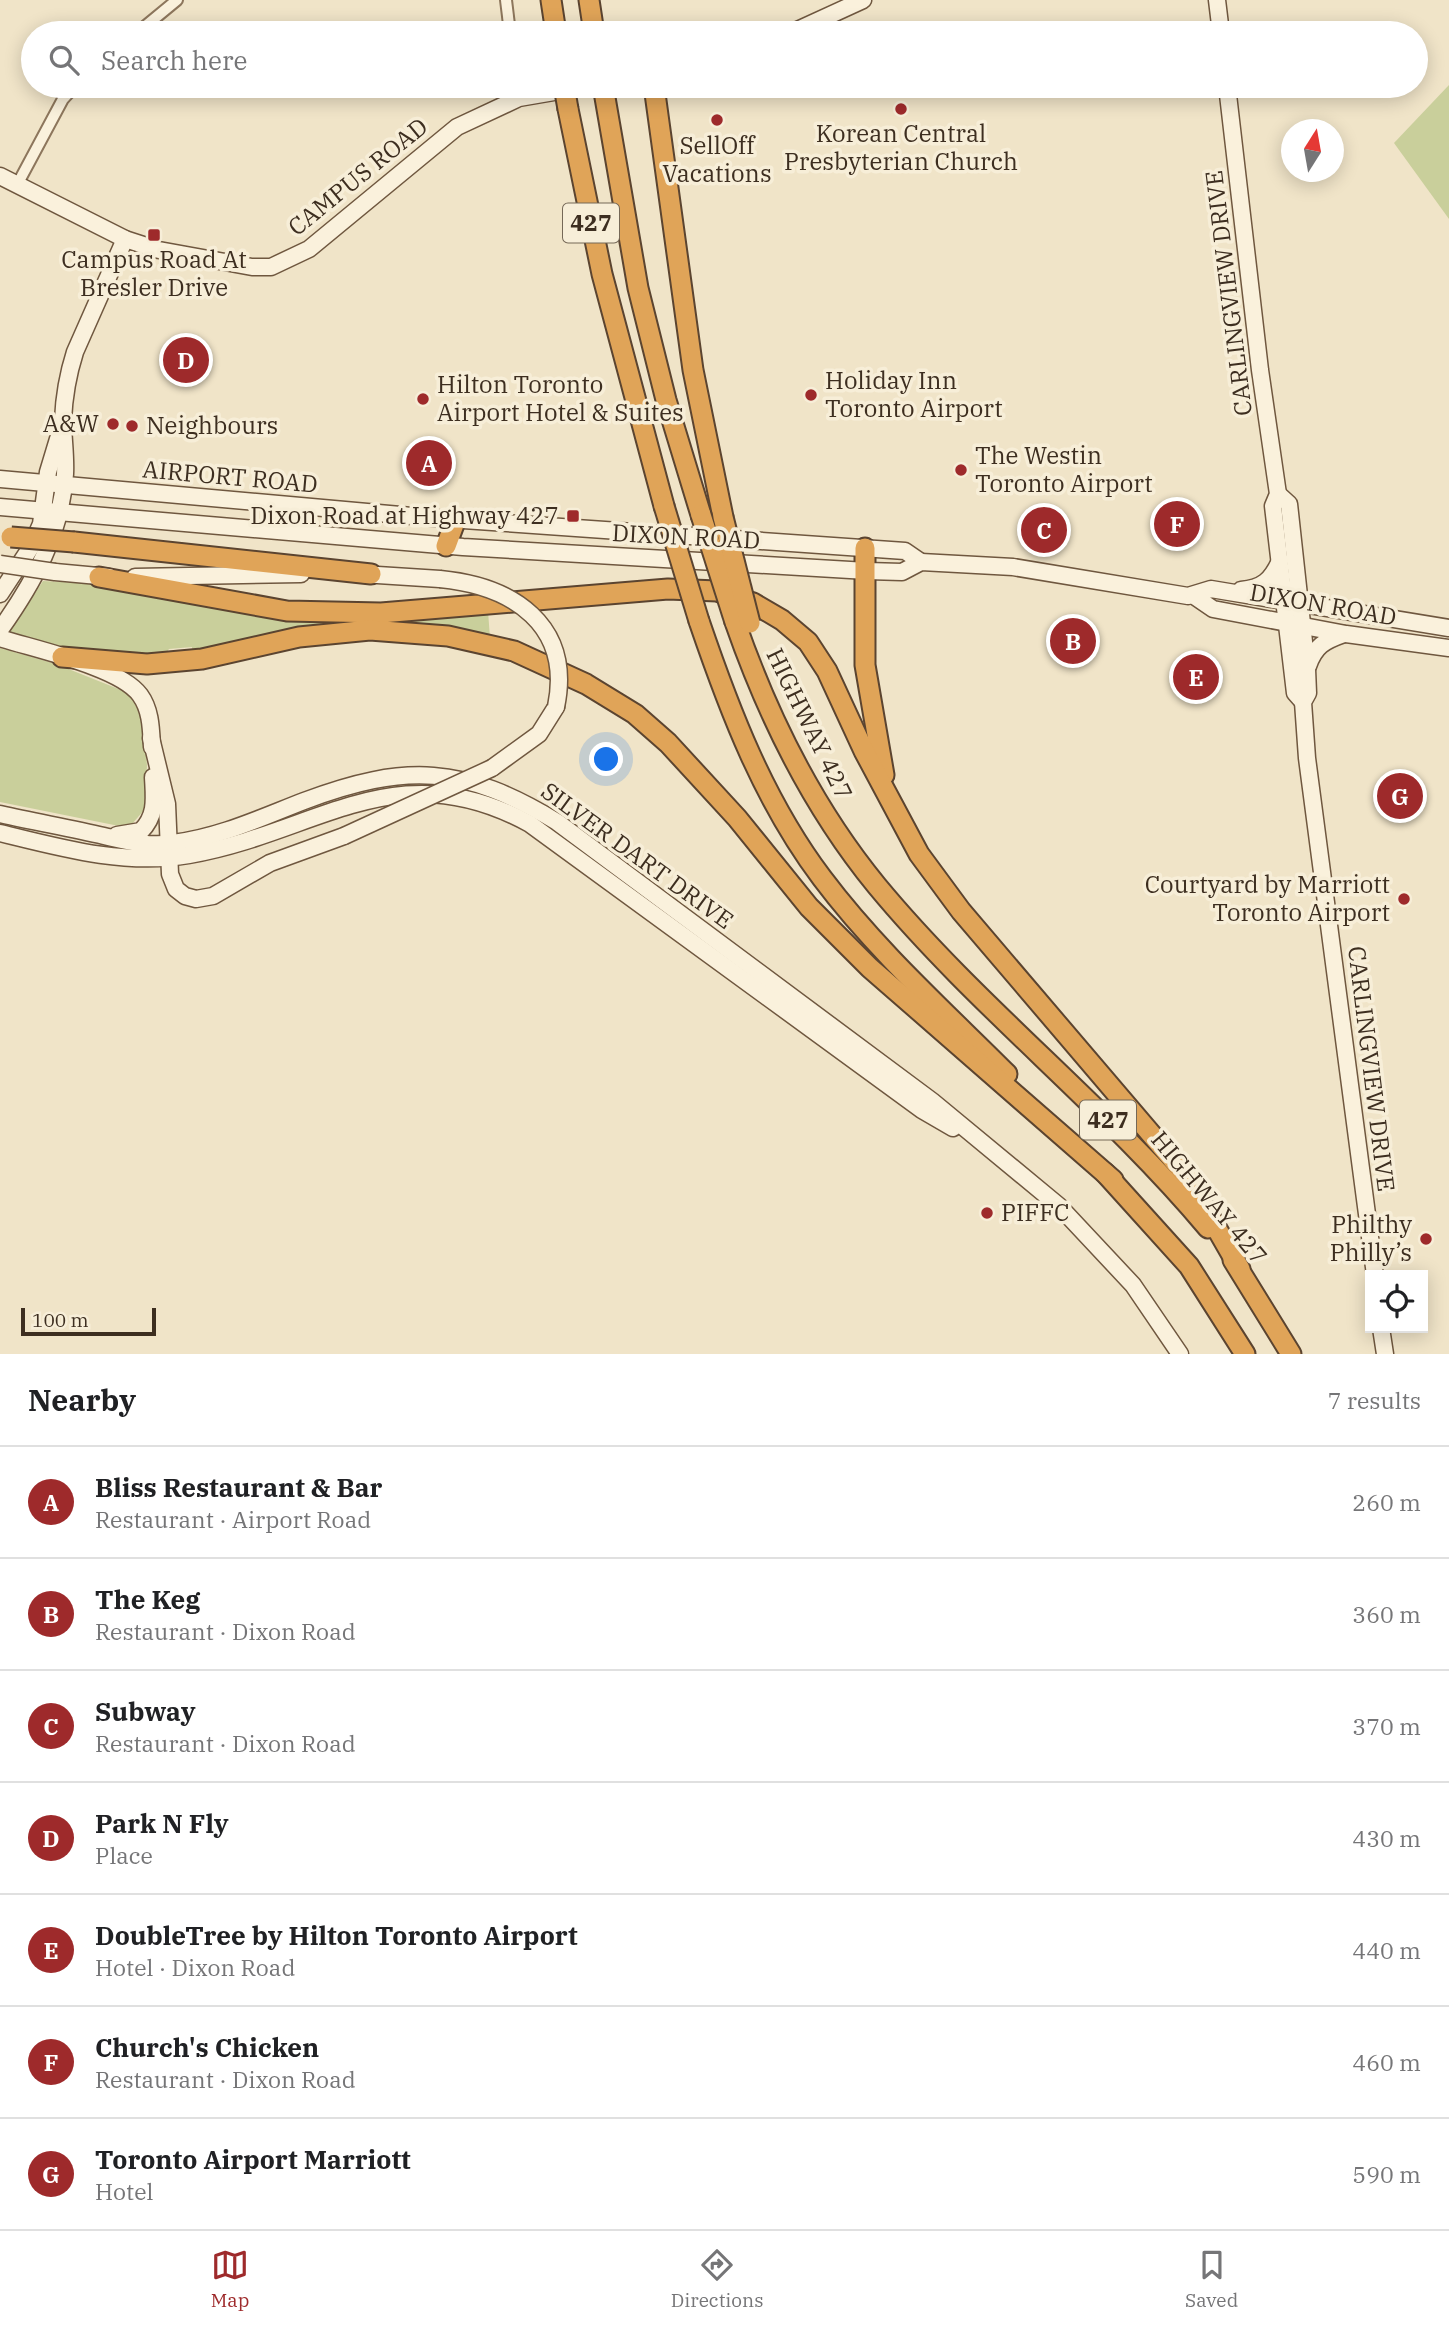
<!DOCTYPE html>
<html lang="en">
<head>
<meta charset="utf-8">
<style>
  body { margin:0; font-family:"IBM Plex Serif",serif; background:#f2f2f2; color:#202124 }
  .controls { position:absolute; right:21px; bottom:21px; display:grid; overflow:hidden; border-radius:0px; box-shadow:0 4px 18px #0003 }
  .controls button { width:63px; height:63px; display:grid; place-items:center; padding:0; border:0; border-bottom:2px solid #e0e0e0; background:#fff; color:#202124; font:35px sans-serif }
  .compass { position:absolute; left:1281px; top:119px; width:63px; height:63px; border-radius:50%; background:#fff; box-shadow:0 4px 18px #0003; rotate:11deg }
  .scale { position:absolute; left:21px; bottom:18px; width:135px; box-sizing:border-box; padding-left:7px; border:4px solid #3d2e20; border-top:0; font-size:19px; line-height:24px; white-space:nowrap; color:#3d2e20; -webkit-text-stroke:5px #f7eed8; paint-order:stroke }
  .you { position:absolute; left:607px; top:760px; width:24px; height:24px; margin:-18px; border:5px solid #fff; border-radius:50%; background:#1a73e8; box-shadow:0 0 0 10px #1a73e833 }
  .badge { display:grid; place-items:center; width:46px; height:46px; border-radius:50%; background:#9e2a2b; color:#fff; font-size:23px; font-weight:700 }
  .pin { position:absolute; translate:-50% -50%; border:4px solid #fff; box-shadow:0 2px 7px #0006 }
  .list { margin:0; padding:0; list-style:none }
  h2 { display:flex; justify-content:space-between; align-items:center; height:91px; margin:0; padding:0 28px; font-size:30px }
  h2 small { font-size:23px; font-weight:400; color:#757577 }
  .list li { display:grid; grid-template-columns:46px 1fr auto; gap:21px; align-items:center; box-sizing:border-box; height:112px; padding:0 28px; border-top:2px solid #e0e0e0 }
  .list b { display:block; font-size:26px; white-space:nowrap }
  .list p { margin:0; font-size:23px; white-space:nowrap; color:#757577 }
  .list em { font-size:23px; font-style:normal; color:#757577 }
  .icon { flex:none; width:38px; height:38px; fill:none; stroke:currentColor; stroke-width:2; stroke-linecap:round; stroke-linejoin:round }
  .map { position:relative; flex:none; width:1449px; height:1354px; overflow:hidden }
  .search { position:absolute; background:#fff; box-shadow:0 4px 18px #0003; left:21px; right:21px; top:21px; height:77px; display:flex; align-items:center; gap:18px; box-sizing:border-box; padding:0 24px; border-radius:38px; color:#757577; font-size:26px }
  .sheet { height:875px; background:#fff }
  nav { display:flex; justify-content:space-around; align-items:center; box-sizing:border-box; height:98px; border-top:2px solid #e0e0e0; background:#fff; font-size:19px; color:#757577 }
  nav a { display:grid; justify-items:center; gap:4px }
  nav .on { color:#9e2a2b }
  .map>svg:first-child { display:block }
  .green { fill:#c9cf9b }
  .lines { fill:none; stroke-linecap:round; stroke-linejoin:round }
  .street-casing { stroke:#8d765c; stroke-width:14 }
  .secondary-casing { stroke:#6f573f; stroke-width:19 }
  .highway-casing { stroke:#5b4430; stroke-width:23 }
  .street { stroke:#faf1dc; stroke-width:10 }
  .secondary { stroke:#faf1dc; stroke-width:16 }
  .highway { stroke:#e0a458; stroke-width:19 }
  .secondary-bridge-casing { stroke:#6f573f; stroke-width:19; stroke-linecap:butt }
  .highway-bridge-casing { stroke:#5b4430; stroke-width:23; stroke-linecap:butt }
  .secondary-bridge { stroke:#faf1dc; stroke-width:16 }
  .highway-bridge { stroke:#e0a458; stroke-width:19 }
  .poi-dot { fill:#9e2a2b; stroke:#f7eed8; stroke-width:2.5 }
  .labels { text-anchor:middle; stroke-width:7; stroke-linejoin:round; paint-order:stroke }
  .shield { fill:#f7eed8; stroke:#756857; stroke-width:2 }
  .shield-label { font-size:23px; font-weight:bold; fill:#3d2e20 }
  .poi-label { font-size:24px; fill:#3d2e20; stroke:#f7eed8; text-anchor:start }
  .street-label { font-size:24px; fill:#3d2e20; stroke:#f7eed8 }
</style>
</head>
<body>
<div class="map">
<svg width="1449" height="1354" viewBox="0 0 1449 1354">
  <rect width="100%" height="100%" fill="#f0e4c8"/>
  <!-- green -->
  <g class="green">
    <polygon points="1449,85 1449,219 1394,143"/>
    <polygon points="43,581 98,584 195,601 488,611 490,638 436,627 192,650 192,647 169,649 165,655 62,649 2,629 21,614"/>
    <polygon points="0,648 56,664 131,694 142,712 147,765 145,809 132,824 119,826 0,802"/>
  </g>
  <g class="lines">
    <defs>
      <g id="street">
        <polyline points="506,0 510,33"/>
        <polyline points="137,33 177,0"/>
        <polyline points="17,185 63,99 75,86"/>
      </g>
      <g id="secondary">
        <polyline points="1217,0 1221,33"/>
        <polyline points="791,33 863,0"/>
        <polyline points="1227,86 1260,370 1278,494 1273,506 1295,693 1303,702"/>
        <polyline points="0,176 125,239 159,250 252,267 271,267 309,249 457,127 519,98 589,86"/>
        <polyline points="0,479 434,518 905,551 921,562"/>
        <polyline points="1278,494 1289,504 1307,669 1308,693 1303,702 1307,758 1375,1275"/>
        <polyline points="0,507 463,547 867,571 902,572 921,562 1013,567 1188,596 1211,589 1229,592 1449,628"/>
        <polyline points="55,572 109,577"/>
        <polyline points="362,574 440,579"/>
        <polyline points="135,577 301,574"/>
        <path d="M1241,590C1263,588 1271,580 1280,561"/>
        <polyline points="0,594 31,547 41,524 48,472 61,429"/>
        <polyline points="1194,596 1213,609 1346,634 1449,648"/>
        <path d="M0,630C34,582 61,534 65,474C66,456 63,438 63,420C64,397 68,374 75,352L125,239"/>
        <path d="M0,638C34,649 120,667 140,695C151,710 151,729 152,747"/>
        <path d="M1308,666C1315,646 1324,641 1344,634"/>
        <polyline points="151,738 167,804 170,874 176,889 185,896 196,899 213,896 270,863 344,836"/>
        <polyline points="492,768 539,734 556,707"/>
        <path d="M0,814C35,822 70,828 104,836C127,841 149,847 173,843C220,837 260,818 304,801C405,763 464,765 557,822L932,1101L1059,1206L1133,1285L1180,1354"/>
        <path d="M0,833C61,848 125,866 189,855C317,833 396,750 530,824L922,1110L953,1128"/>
        <path d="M117,835L141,831C157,815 154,798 153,777"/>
        <polyline points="1381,1328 1385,1354"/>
      </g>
      <g id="highway">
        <polyline points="551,0 556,33"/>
        <polyline points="589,0 594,33"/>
        <polyline points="603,86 638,288 666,400 701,515"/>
        <polyline points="654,86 693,370 723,517"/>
        <polyline points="568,109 602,274 664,506"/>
        <polyline points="74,542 371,574"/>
        <polyline points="446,546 456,519"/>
        <polyline points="865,548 865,665 884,775"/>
        <polyline points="99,577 287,611 381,613 668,589 717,591 753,603 782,620 808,642 827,671 864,751 919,854 961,911 1186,1175 1240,1269"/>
        <path d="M699,621C730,712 764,801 822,878C876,950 944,1011 1007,1074"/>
        <path d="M735,622C768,717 813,808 877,886C978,1008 1106,1106 1208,1228"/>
        <polyline points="62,657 147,664 202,659 299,637 370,630 448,636 514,651 586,684 635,714 668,743 737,818 809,907 870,968 1113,1180"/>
        <polyline points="1105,1173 1189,1266 1245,1354"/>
        <polyline points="1233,1260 1291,1354"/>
      </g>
    </defs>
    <!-- street casing -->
    <use href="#street" class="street-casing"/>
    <!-- secondary casing -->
    <use href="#secondary" class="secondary-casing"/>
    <!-- highway casing -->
    <use href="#highway" class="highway-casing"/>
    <!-- street -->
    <use href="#street" class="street"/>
    <!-- secondary -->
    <use href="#secondary" class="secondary"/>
    <!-- highway -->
    <use href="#highway" class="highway"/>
    <defs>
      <g id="secondary-bridge">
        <polyline points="0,564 55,572"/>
        <path d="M440,579C513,586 573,625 556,707"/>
        <polyline points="344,836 492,768"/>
      </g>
      <g id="highway-bridge">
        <polyline points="564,86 568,109"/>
        <polyline points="664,506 699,621"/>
        <polyline points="701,515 735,622"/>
        <polyline points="723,517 750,623"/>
        <polyline points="11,537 74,542"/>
      </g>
    </defs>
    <!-- secondary-bridge casing -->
    <use href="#secondary-bridge" class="secondary-bridge-casing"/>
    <!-- highway-bridge casing -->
    <use href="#highway-bridge" class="highway-bridge-casing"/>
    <!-- secondary-bridge -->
    <use href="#secondary-bridge" class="secondary-bridge"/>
    <!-- highway-bridge -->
    <use href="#highway-bridge" class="highway-bridge"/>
  </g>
  <!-- markers -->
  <g class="poi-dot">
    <circle cx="901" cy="109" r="7"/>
    <circle cx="717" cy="120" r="7"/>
    <rect x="147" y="228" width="14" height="14" rx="3.5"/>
    <circle cx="811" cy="395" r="7"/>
    <circle cx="423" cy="399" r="7"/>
    <circle cx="113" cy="424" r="7"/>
    <circle cx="132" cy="426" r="7"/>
    <circle cx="961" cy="470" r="7"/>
    <rect x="566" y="509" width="14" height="14" rx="3.5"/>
    <circle cx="1404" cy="899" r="7"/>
    <circle cx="987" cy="1213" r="7"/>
    <circle cx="1426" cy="1239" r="7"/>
  </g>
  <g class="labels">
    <!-- shield labels -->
    <g class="shield">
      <rect x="563" y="203.5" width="56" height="39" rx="5"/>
      <rect x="1080" y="1100.5" width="56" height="39" rx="5"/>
    </g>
    <g class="shield-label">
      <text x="591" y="231">427</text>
      <text x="1108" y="1128">427</text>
    </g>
    <!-- poi labels -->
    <g class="poi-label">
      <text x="901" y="142" text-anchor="middle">Korean Central<tspan x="901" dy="28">Presbyterian Church</tspan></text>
      <text x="717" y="154" text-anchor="middle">SellOff<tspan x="717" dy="28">Vacations</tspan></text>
      <text x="154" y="268" text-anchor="middle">Campus Road At<tspan x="154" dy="28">Bresler Drive</tspan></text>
      <text x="825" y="389">Holiday Inn<tspan x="825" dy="28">Toronto Airport</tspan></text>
      <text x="437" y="393">Hilton Toronto<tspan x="437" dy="28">Airport Hotel &amp; Suites</tspan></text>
      <text x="99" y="432" text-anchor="end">A&amp;W</text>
      <text x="146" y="434">Neighbours</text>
      <text x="975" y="464">The Westin<tspan x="975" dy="28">Toronto Airport</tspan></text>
      <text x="559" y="524" text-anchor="end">Dixon Road at Highway 427</text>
      <text x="1390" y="893" text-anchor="end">Courtyard by Marriott<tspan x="1390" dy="28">Toronto Airport</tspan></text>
      <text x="1001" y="1221">PIFFC</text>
      <text x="1412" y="1233" text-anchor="end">Philthy<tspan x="1412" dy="28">Philly’s</tspan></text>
    </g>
    <!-- street labels -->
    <g class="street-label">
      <text transform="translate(358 177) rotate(-39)" y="8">CAMPUS ROAD</text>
      <text transform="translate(1229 293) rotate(-97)" y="8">CARLINGVIEW DRIVE</text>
      <text transform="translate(230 477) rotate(5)" y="8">AIRPORT ROAD</text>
      <text transform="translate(686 537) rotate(3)" y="8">DIXON ROAD</text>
      <text transform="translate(1323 605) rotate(10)" y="8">DIXON ROAD</text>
      <text transform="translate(809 724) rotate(64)" y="8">HIGHWAY 427</text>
      <text transform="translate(637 856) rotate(36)" y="8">SILVER DART DRIVE</text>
      <text transform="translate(1371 1069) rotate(83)" y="8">CARLINGVIEW DRIVE</text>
      <text transform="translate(1209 1198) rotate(50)" y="8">HIGHWAY 427</text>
    </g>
  </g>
</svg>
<div class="controls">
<button><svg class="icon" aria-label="locate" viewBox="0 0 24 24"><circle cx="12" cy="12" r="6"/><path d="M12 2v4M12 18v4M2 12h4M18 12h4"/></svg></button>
</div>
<svg class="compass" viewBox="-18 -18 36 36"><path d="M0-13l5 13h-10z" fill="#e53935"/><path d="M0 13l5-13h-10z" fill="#757577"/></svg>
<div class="scale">100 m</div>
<div class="you"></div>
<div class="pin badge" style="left:429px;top:463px">A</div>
<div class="pin badge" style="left:1073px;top:641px">B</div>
<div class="pin badge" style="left:1044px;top:530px">C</div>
<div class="pin badge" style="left:186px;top:360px">D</div>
<div class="pin badge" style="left:1196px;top:677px">E</div>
<div class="pin badge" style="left:1177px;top:524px">F</div>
<div class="pin badge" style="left:1400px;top:796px">G</div>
<div class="search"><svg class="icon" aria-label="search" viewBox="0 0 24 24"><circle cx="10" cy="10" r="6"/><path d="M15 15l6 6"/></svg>Search here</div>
</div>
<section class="sheet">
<h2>Nearby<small>7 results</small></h2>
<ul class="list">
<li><span class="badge">A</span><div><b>Bliss Restaurant &amp; Bar</b><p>Restaurant · Airport Road</p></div><em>260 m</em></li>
<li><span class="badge">B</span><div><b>The Keg</b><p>Restaurant · Dixon Road</p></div><em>360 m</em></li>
<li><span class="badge">C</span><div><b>Subway</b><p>Restaurant · Dixon Road</p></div><em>370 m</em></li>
<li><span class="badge">D</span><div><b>Park N Fly</b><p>Place</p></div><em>430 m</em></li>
<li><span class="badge">E</span><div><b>DoubleTree by Hilton Toronto Airport</b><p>Hotel · Dixon Road</p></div><em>440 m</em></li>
<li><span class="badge">F</span><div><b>Church's Chicken</b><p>Restaurant · Dixon Road</p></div><em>460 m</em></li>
<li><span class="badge">G</span><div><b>Toronto Airport Marriott</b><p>Hotel</p></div><em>590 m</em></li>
</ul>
</section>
<nav>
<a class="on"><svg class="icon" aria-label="map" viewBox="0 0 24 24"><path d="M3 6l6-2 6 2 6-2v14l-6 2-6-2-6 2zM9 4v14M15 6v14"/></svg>Map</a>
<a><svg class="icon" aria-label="directions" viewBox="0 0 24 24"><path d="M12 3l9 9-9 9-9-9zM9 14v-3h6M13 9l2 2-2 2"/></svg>Directions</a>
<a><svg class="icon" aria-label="saved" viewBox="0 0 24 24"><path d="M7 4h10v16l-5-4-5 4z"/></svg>Saved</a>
</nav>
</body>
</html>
